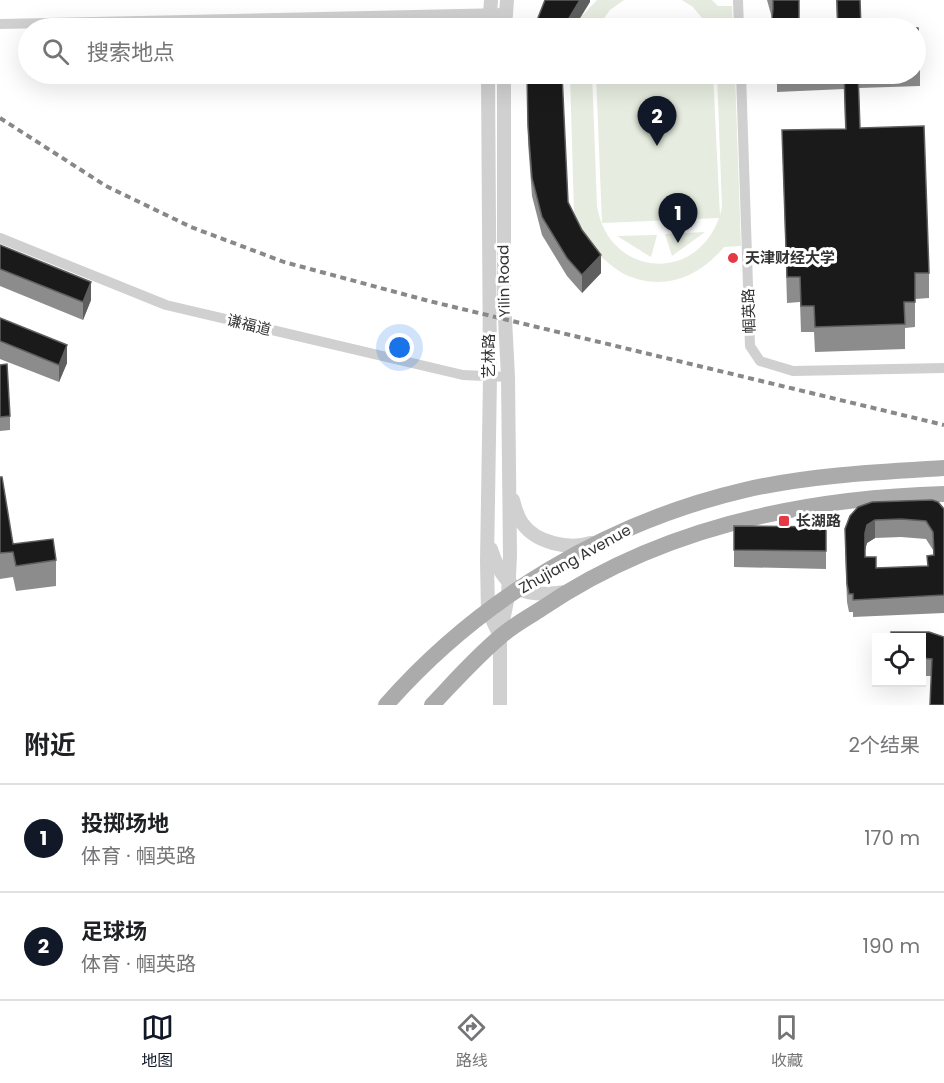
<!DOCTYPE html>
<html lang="zh">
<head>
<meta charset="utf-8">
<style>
  body { margin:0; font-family:Poppins,"Noto Sans SC",sans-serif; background:#f6f6f6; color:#202124 }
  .controls { position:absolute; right:18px; bottom:18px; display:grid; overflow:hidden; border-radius:0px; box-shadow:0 6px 24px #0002 }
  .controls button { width:54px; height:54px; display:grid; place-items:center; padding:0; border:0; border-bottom:2px solid #e0e0e0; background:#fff; color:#202124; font:30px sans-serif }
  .you { position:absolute; left:400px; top:348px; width:21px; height:21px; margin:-15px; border:4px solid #fff; border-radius:50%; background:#1a73e8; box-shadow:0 0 0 9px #1a73e833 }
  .badge { display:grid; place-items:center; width:39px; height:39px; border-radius:50%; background:#111827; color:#fff; font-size:20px; font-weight:700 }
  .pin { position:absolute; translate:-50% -50px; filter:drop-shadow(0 2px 3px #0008) }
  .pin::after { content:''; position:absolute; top:32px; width:21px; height:18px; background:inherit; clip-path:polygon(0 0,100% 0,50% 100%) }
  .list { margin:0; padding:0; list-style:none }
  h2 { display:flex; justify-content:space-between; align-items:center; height:78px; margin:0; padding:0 24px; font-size:26px }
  h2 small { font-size:20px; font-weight:400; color:#757577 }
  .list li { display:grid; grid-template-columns:39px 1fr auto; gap:18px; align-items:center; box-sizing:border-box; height:108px; padding:0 24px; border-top:2px solid #e0e0e0 }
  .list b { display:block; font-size:22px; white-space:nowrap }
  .list p { margin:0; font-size:20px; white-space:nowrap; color:#757577 }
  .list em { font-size:20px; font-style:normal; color:#757577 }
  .icon { flex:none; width:33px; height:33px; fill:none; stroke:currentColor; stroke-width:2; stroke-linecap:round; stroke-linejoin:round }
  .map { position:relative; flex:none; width:944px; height:705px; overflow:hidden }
  .search { position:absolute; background:#fff; box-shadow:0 6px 24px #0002; left:18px; right:18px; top:18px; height:66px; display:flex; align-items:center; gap:15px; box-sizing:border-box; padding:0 21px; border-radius:33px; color:#757577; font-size:22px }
  .sheet { height:294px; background:#fff }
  nav { display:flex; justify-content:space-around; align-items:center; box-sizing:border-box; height:84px; border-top:2px solid #e0e0e0; background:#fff; font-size:16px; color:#757577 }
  nav a { display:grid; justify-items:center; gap:3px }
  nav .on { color:#111827 }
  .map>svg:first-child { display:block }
  .green { fill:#e6ecdf }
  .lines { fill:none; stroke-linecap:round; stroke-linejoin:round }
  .minor { stroke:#d0d0d0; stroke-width:10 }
  .tertiary { stroke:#d0d0d0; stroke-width:14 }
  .primary { stroke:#ababab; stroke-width:16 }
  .rail { stroke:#888; stroke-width:4; stroke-dasharray:6 4.5; stroke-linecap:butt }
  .wall { fill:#8c8c8c; fill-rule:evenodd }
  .shaded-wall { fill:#5f5f5f }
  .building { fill:#1a1a1a; stroke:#5f5f5f; stroke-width:1.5; fill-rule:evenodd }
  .poi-dot { fill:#e63946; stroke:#fff; stroke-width:2 }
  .labels { text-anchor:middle; stroke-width:6; stroke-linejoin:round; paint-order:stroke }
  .poi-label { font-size:15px; font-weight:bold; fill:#333; stroke:#fff; text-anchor:start }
  .street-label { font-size:15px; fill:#333; stroke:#fff }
</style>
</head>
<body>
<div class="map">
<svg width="944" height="705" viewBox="0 0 944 705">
  <rect width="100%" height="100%" fill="#fff"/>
  <!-- green -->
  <g class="green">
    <polygon points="597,0 624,0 610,10 597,28 569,28 569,17 583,15"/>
    <polygon points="682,0 712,0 718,6 732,6 733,28 710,28 693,7"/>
    <path d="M570,74H592L597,206C608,276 695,285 719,218L602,223L596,74H713L720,216L722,207L717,74H735L741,246L724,247C698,278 663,292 624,274C615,269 609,263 601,257C594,252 583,250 575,247Z"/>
    <polygon points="705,232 672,256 665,234"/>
    <polygon points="657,235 651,257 617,236"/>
  </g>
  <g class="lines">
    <!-- minor -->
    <g class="minor">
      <polyline points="738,0 739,28"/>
      <polyline points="0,24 506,13"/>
      <polyline points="741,74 750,346 760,361 793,371 944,368"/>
      <polyline points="0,238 166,305 463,375 508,377"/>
    </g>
    <!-- tertiary -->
    <g class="tertiary">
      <polyline points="489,28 491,0"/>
      <polyline points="505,28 507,0"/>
      <polyline points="488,74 490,377 487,561 488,611 500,636"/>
      <path d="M513,500C515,508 517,516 522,523C536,543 569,550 591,543"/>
      <path d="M491,549C504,591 524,598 566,592"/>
      <polyline points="500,705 500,636 508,596 510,556 508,377 504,299 504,74"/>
    </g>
    <!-- primary -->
    <g class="primary">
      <path d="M386,705C479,599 607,522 745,490C810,475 878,472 944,468"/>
      <path d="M432,705C454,682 475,658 500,637C512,626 527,618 541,609C660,528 802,498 944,494"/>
    </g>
    <!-- rail -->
    <polyline class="rail" points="0,118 106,186 191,227 284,262 429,301 944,425"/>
  </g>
  <!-- wall -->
  <g class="wall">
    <polygon points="767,0 799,0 772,18"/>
    <polygon points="836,0 860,0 861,28 837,28"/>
    <polygon points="915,28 920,61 920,86 859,88 860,128 929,273 929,298 915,299 915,327 905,328 905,349 815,352 814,332 801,332 800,302 787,303 782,130 845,129 844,89 777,92 777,74 915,74"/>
    <polygon points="527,79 568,202 601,273 582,293 567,276 542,235 532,196 528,143"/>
    <polygon points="0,245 91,300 83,320 0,286"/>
    <polygon points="0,318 67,363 59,382 0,359"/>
    <polygon points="0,365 10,416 10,430 0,431"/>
    <polygon points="0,477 13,544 56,560 56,586 16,591 13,577 0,579"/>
    <path d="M944,509V613L853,617V612H849L847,602L845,547V529L850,516ZM901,537L926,539L933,550V555L927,566L876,568L865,557V550L867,543L875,538Z"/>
    <polygon points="734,526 826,527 826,569 734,567"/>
    <polygon points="944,637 931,676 921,676 921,638"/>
  </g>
  <!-- shaded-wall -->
  <g class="shaded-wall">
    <polygon points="580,0 590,0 590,2 574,28 564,28 566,23"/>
    <polygon points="601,255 601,273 582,293 582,275"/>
    <polygon points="91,282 91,300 83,320 83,302"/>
    <polygon points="67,345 67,363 59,382 59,365"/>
    <polygon points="875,520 875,538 867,543 865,550 865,533 867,525"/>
  </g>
  <!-- building -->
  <g class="building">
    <polygon points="545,0 580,0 566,23 564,28 534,28"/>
    <polygon points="773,0 799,0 799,28 771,28 773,9"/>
    <polygon points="837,0 860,0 861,28 838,28"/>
    <polygon points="909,28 918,28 920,61 915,61 915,28"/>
    <polygon points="527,74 562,74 568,202 582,230 601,255 582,275 567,258 542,217 532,178 528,126"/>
    <polygon points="844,74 858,74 860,128 924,126 929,273 915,273 915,302 904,302 905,324 815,327 814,306 801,306 800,277 787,277 782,130 846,129"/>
    <polygon points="0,245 91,282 83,302 0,269"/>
    <polygon points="0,318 67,345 59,365 0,341"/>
    <polygon points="7,364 10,416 0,417 0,365"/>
    <polygon points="0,477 2,477 13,544 53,539 56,560 16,566 13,552 0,553"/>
    <path d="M932,500L938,502L944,509V595L853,600V594H849L847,584L845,529L850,516L858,507L872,502ZM901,519L926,521L933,532L934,555L927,556L928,566L876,568V557H865V533L867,525L875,520Z"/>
    <polygon points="734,526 826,527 826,551 734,550"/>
    <polygon points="891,632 929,632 944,637 944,705 930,705 932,659 921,658 921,638 891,638"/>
  </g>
  <!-- markers -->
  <g class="poi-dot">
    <circle cx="733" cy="258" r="6"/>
    <rect x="778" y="515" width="12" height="12" rx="3"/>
  </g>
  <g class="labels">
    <!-- poi labels -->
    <g class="poi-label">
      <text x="745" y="263">天津财经大学</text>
      <text x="796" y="526">长湖路</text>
    </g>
    <!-- street labels -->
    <g class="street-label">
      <text transform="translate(504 281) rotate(-91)" y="5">Yilin Road</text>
      <text transform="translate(749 311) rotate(-92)" y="5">帼英路</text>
      <text transform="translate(249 325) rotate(14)" y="5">谦福道</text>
      <text transform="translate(489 356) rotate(-90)" y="5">艺林路</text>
      <text transform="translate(575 559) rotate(-29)" y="5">Zhujiang Avenue</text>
    </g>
  </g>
</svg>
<div class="controls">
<button><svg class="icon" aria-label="locate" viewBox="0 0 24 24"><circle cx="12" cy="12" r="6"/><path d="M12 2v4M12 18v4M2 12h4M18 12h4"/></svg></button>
</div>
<div class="you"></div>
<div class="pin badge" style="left:678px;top:243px">1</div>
<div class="pin badge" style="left:657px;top:146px">2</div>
<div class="search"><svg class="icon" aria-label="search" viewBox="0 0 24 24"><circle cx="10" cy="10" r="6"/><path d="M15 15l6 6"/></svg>搜索地点</div>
</div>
<section class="sheet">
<h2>附近<small>2个结果</small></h2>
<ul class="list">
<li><span class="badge">1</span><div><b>投掷场地</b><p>体育 · 帼英路</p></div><em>170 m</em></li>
<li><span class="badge">2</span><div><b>足球场</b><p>体育 · 帼英路</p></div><em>190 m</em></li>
</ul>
</section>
<nav>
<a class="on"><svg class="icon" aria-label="map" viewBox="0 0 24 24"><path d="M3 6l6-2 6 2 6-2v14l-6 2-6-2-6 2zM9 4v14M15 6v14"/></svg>地图</a>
<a><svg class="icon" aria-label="directions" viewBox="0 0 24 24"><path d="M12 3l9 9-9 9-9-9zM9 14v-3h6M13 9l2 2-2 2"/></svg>路线</a>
<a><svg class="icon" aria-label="saved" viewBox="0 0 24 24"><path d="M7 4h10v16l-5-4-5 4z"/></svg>收藏</a>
</nav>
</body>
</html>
